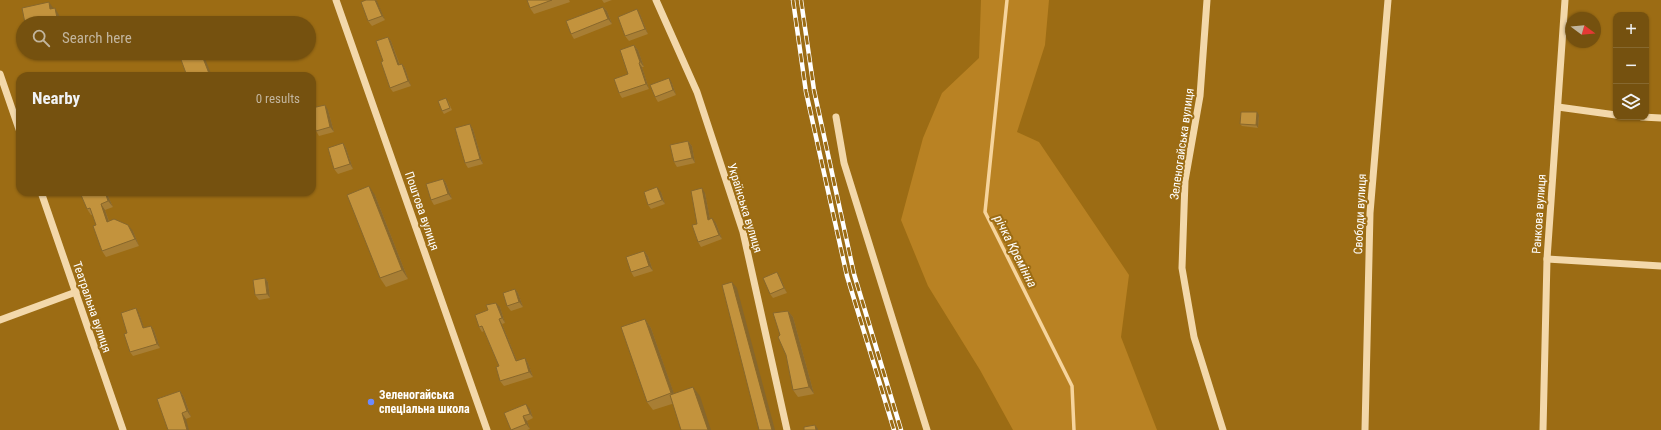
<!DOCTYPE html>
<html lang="en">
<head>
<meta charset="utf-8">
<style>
  body { margin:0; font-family:"Roboto Condensed",sans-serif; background:#7a5718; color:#f1f3f6 }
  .controls { position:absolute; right:12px; top:12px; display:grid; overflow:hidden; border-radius:8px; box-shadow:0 1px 3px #0004 }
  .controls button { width:36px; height:36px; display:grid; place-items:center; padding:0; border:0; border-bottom:1px solid #86682f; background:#75510f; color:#f1f3f6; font:20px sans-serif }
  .compass { position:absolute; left:1565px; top:12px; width:36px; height:36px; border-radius:50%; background:#75510f; box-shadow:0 1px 3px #0004; rotate:106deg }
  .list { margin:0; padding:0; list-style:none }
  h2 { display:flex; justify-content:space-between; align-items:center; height:52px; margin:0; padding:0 16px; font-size:17px }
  h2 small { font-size:13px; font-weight:400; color:#c2b59e }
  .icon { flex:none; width:22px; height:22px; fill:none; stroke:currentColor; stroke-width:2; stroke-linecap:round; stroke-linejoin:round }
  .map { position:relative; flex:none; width:1661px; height:430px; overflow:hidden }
  .search { position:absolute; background:#75510f; box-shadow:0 1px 3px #0004; left:16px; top:16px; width:300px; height:44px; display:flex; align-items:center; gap:10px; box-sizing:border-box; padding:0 14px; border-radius:22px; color:#c2b59e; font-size:15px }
  .panel { position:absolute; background:#75510f; box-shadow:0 1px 3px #0004; left:16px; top:72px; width:300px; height:124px; border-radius:12px }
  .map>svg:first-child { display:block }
  .green { fill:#b98223 }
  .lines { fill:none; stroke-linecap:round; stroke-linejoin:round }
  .stream { stroke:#f6d49c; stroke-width:3.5 }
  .minor { stroke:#f3d8aa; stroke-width:7 }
  .rail-casing { stroke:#fff; stroke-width:4.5 }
  .rail { stroke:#9c6c14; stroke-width:3; stroke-dasharray:9; stroke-linecap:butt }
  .wall { fill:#a87e34 }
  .shaded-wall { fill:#88672b }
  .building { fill:#c3933d; stroke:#88672b }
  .poi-dot { fill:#6c8aff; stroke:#9c6c14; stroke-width:1.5 }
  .labels { text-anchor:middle; stroke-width:4; stroke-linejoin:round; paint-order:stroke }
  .street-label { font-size:12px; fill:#fff; stroke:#9c6c14 }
  .poi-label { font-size:12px; font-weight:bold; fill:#fff; stroke:#9c6c14; text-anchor:start }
  .water-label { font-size:13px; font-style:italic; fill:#fffefb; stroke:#9c6c14 }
</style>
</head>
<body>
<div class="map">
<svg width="1661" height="430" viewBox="0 0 1661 430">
  <rect width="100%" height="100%" fill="#9c6c14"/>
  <!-- green -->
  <polygon class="green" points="981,0 1049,0 1045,45 1017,132 1039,142 1129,275 1121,337 1157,430 1013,430 980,370 928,286 901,220 923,138 942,93 979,58"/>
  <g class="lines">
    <!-- stream -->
    <polyline class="stream" points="1007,0 985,212 1072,386 1074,430"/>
    <!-- minor -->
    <g class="minor">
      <polyline points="336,0 487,430"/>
      <polyline points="656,0 697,92 743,232 787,430"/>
      <polyline points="1207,0 1200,96 1185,181 1182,268 1194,337 1223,430"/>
      <polyline points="0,74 20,132"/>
      <polyline points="1558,107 1616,115"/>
      <polyline points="836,117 844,163 927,430"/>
      <polyline points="1642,117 1661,118"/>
      <polyline points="41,192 123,430"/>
      <polyline points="1547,259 1661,266"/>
      <polyline points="0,320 76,292"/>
      <polyline points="1365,430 1370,213 1388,0"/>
      <polyline points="1543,430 1547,259 1565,0"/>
    </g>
    <defs>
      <g id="rail">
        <polyline points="793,0 806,92 847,276 894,430"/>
        <polyline points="801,0 814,90 854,274 901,430"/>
      </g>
    </defs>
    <!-- rail casing -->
    <use href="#rail" class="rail-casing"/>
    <!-- rail -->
    <use href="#rail" class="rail"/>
  </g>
  <!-- wall -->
  <g class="wall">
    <polygon points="366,0 376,0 385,20 372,26 368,21"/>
    <polygon points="527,0 569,0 570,2 534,14 530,8"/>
    <polygon points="602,0 612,0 604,3"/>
    <polygon points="603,7 607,11 612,24 574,39 571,34"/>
    <polygon points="637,9 640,14 648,34 629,41 625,36"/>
    <polygon points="388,37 391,41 400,65 402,64 405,68 411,86 393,92 390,88 383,61"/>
    <polygon points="634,45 638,50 644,67 642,67 649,89 622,98 619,93 628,74"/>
    <polygon points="672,83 676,95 658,102 655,97"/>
    <polygon points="448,101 452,110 444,114 442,111"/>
    <polygon points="328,110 334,132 319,136 316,131"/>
    <polygon points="1259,115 1258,128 1242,126 1240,124"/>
    <polygon points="470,124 473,129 483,164 468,168 465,163"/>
    <polygon points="688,141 692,146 695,163 677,167 674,162"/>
    <polygon points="343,143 346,148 353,169 338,174 334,169"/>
    <polygon points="443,179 446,183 452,199 434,205 431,200"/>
    <polygon points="96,192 96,193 106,192 108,196 113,207 105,210 109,221 133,231 139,246 106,257 102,251 96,225 93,215 91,215 87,209"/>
    <polygon points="661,192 665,204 651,209 648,205"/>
    <polygon points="705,193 710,219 716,223 722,239 701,247 698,242 697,224"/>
    <polygon points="375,195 408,279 386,287 380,278"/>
    <polygon points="644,251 648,256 653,271 634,277 631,272"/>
    <polygon points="777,272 780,277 787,293 773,298 770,294"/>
    <polygon points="265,278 268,282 270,298 259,300 255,295"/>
    <polygon points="515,289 518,293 523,307 511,311 507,306"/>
    <polygon points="500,307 505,323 502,324 517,361 525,358 528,363 533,377 504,386 500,381 499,366 484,331 482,332 479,327"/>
    <polygon points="788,311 793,317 814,394 798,397 793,390 786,355 780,335"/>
    <polygon points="139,313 144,328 151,326 154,330 160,348 133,356 130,352 127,333"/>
    <polygon points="645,319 651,328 674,394 700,396 672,404 653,410 647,402"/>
    <polygon points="180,391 184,397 191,417 186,419 157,399"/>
    <polygon points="530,409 533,418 527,421 530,429 527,430 511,430"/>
  </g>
  <!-- shaded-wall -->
  <g class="shaded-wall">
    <polygon points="375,0 376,0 377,1 385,20 382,16"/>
    <polygon points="49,2 54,9 50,9"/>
    <polygon points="603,7 607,11 612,24 608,19"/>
    <polygon points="55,8 59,15 61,23 58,23"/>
    <polygon points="637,9 640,14 648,34 645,29"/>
    <polygon points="388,37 391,41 401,69 398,65"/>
    <polygon points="634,45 638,50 644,67 640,62"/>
    <polygon points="201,53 202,53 204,56 212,76 210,76"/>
    <polygon points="639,63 642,67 649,89 646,84"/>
    <polygon points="402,64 405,68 411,86 408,81"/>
    <polygon points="669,78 672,83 676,95 673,90"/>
    <polygon points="325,105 328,110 334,132 330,127"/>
    <polygon points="1257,112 1259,115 1258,128 1256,125"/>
    <polygon points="470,124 473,129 483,164 480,159"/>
    <polygon points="688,141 692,146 695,163 692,158"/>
    <polygon points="343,143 346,148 353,169 350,164"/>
    <polygon points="443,179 446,183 452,199 448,194"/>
    <polygon points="369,186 375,195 408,279 402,270"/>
    <polygon points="657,187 661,192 665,204 662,200"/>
    <polygon points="702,188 705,193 711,224 708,220"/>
    <polygon points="105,192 106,192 108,196 113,207 108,201"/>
    <polygon points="101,204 105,210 111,228 107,222"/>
    <polygon points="712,218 716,223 722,239 719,235"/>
    <polygon points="128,225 133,231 139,246 135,239"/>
    <polygon points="644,251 648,256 653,271 649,266"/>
    <polygon points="777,272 780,277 787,293 784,288"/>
    <polygon points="265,278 268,282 270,298 267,294"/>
    <polygon points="732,282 737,288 775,430 772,430"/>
    <polygon points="515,289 518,293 523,307 519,302"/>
    <polygon points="496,303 500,307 505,323 502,318"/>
    <polygon points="136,308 139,313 146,333 143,328"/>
    <polygon points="788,311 793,317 814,394 809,387"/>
    <polygon points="499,319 502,324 519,366 516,361"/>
    <polygon points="645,319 651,328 677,402 671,393"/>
    <polygon points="151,326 154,330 160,348 157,344"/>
    <polygon points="525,358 528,363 533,377 529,372"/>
    <polygon points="693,387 700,396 711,430 708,430"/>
    <polygon points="180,391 184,397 191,417 187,411"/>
    <polygon points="526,404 530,409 533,418 530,414"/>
    <polygon points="182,413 186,419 189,430 187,430"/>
    <polygon points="523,416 527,421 530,429 526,424"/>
    <polygon points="815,425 818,429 818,430 816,430"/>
  </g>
  <!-- building -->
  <g class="building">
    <polygon points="366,0 375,0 382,16 368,21 361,2"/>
    <polygon points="527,0 552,0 530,8"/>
    <polygon points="49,2 50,9 55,8 58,23 25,23 22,8"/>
    <polygon points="603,7 608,19 571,34 566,21"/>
    <polygon points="637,9 645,29 625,36 618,17"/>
    <polygon points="388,37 398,65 402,64 408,81 390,88 381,62 383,61 376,41"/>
    <polygon points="634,45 640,62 639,63 646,84 619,93 614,79 628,74 620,50"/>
    <polygon points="189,53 201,53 210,76 187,76 180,57"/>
    <polygon points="669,78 673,90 655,97 650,85"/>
    <polygon points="446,98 450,108 442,111 438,101"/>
    <polygon points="325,105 330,127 316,131 312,115 312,108"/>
    <polygon points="1241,112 1257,112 1256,125 1240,124"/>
    <polygon points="470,124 480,159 465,163 455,128"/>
    <polygon points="688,141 692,158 674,162 670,145"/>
    <polygon points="343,143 350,164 334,169 328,148"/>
    <polygon points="443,179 448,194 431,200 426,184"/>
    <polygon points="369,186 402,270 380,278 347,195"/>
    <polygon points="657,187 662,200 648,205 644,192"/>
    <polygon points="702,188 708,220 712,218 719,235 698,242 692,225 697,224 691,191"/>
    <polygon points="88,192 95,192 96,193 98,192 105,192 108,201 101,204 107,222 114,219 128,225 135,239 102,251 93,226 96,225 90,208 87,209 81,195"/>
    <polygon points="644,251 649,266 631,272 626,257"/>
    <polygon points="777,272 784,288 770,294 763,278"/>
    <polygon points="265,278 267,294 255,295 253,280"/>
    <polygon points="732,282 772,430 759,430 722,285"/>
    <polygon points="515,289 519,302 507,306 503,293"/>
    <polygon points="496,303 502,318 499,319 516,361 525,358 529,372 500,381 496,367 499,366 482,326 479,327 475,315 488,310 486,305"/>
    <polygon points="136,308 143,328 151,326 157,344 130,352 124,334 127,333 121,313"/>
    <polygon points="788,311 809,387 793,390 786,355 778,337 780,335 773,313"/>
    <polygon points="645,319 671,393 647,402 621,327"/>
    <polygon points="693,387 708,430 681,430 670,395"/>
    <polygon points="180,391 187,411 182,413 187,430 168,430 157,399"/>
    <polygon points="526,404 530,414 523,416 526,424 511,430 504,413"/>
    <polygon points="815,425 816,430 804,430 804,427"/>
  </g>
  <!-- markers -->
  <circle class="poi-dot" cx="371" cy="402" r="4"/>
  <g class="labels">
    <!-- street labels -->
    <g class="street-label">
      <text transform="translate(1182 144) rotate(-82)" y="4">Зеленогайська вулиця</text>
      <text transform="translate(745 208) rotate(73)" y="4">Українська вулиця</text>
      <text transform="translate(422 211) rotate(71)" y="4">Поштова вулиця</text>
      <text transform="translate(1360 214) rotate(-87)" y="4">Свободи вулиця</text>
      <text transform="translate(1539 214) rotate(-86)" y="4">Ранкова вулиця</text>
      <text transform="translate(92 307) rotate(71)" y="4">Театральна вулиця</text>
    </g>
    <!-- poi labels -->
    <g class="poi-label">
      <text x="379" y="399">Зеленогайська<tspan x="379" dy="14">спеціальна школа</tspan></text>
    </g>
    <!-- water labels -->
    <g class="water-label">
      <text transform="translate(1016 251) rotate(63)" y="5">річка Кремінна</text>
    </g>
  </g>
</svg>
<div class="controls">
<button>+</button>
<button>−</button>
<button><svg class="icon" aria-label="layers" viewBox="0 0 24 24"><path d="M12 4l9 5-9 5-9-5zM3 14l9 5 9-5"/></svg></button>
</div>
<svg class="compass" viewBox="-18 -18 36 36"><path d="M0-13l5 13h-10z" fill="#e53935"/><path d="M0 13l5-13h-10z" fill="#c2b59e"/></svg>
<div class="search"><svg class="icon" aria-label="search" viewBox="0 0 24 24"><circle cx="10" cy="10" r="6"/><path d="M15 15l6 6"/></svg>Search here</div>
<section class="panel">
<h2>Nearby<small>0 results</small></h2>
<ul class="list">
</ul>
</section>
</div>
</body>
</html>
